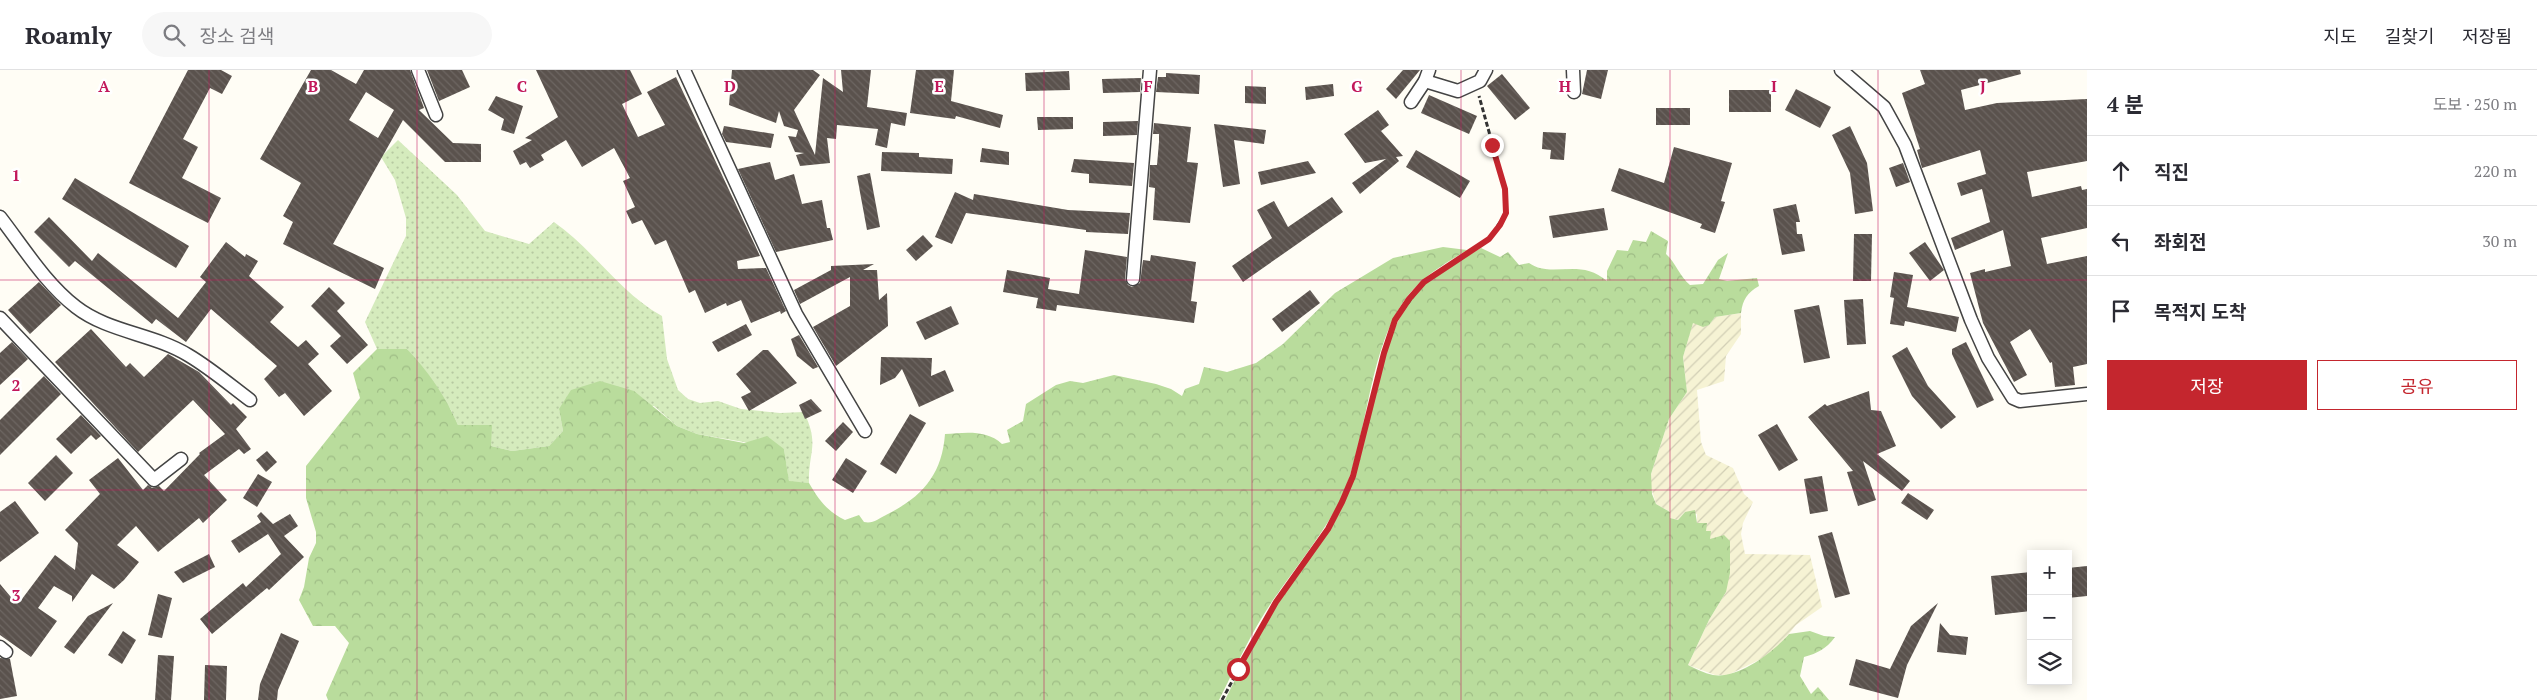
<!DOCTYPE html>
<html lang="ko">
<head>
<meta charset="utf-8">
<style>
  body { margin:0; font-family:"PT Serif","Noto Sans KR",serif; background:#f7f7f7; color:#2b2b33 }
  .controls { position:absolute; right:15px; bottom:15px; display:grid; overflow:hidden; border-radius:0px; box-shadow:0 2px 12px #0003 }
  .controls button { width:45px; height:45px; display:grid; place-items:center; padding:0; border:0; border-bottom:1px solid #e1e1e2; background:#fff; color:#2b2b33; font:25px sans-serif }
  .stop { position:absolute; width:15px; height:15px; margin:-11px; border:4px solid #c4262e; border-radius:50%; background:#fff }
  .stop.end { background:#c4262e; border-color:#fff; box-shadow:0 1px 5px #0008 }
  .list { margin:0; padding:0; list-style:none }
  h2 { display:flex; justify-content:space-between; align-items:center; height:65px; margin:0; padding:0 20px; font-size:21px }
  h2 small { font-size:16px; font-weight:400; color:#7c7c81 }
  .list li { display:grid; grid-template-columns:32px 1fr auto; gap:15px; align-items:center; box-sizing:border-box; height:70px; padding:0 20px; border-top:1px solid #e1e1e2 }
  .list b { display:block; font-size:19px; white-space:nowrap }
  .list em { font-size:16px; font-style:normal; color:#7c7c81 }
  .actions { display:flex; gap:10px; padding:15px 20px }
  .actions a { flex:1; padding:11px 0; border:1px solid #c4262e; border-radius:0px; text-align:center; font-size:18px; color:#c4262e }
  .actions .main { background:#c4262e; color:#fff }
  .icon { flex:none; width:28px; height:28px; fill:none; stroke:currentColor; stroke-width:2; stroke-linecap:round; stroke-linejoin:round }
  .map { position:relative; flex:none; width:2087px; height:630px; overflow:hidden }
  header { display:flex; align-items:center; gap:30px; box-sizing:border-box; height:70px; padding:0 25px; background:#fff; border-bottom:1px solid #e1e1e2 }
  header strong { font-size:24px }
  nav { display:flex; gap:28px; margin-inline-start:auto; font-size:18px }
  .search { width:350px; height:45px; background:#f7f7f7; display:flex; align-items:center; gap:12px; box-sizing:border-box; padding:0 18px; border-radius:28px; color:#7c7c81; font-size:19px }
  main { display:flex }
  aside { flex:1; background:#fff }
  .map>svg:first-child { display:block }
  .farmland { fill:url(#farmland-furrows) }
  .grass { fill:url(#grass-dots) }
  .forest { fill:url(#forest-crowns) }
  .building { fill:url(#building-back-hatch); fill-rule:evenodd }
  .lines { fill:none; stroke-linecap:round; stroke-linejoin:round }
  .street-casing { stroke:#444; stroke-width:15 }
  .path { stroke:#333; stroke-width:3; stroke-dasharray:5 2.5; stroke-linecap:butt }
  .street { stroke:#fff; stroke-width:12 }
  .route { stroke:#c4262e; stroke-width:6 }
  .grid { fill:none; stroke:#c2185b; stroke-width:1; stroke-opacity:0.55 }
  .grid-label { font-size:16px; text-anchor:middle; font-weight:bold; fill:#c2185b; stroke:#fff; stroke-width:5; stroke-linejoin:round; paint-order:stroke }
</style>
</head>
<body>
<header>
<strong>Roamly</strong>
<div class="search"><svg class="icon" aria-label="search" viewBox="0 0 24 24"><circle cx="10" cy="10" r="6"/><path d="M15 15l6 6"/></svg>장소 검색</div>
<nav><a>지도</a><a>길찾기</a><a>저장됨</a></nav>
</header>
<main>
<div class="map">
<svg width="2087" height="630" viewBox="0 0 2087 630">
  <defs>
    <pattern id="farmland-furrows" width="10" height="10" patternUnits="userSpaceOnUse" patternTransform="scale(1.25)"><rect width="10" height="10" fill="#f6f3d4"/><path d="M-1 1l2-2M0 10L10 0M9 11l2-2" fill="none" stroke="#d2cfb5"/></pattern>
    <pattern id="grass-dots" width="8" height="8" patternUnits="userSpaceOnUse" patternTransform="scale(1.25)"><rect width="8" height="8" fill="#d5ebbd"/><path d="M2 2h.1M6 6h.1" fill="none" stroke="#b6c8a1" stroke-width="1.8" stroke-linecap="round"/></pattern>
    <pattern id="forest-crowns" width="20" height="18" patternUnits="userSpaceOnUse" patternTransform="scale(1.25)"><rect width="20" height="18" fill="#b9dc9c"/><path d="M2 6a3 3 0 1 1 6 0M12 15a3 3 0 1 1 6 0" fill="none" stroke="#9ebc85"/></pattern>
    <pattern id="building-back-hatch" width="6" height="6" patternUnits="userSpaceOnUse" patternTransform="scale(1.25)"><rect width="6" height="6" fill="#5a524d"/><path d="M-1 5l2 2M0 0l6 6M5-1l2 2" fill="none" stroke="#6d6662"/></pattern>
  </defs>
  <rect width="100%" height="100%" fill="#fffdf5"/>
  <!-- farmland -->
  <polygon class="farmland" points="1741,243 1741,264 1726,286 1724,311 1697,320 1701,372 1706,385 1733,398 1744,424 1753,432 1743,453 1741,464 1745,484 1810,485 1822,537 1796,555 1778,577 1761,589 1728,605 1715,605 1688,595 1709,550 1726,522 1709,469 1706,462 1697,453 1697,444 1685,442 1678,450 1670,448 1670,442 1656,434 1650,414 1651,404 1669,349 1687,322 1683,287 1693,252 1709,255 1715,247"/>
  <!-- grass -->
  <path class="grass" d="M398,70L457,125L485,161L529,174L554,152C593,179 620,223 662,246L667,289L678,320L688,329L700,333L718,331L741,339L780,343L804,342C820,376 808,381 809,413L789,412L784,379L697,364L677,356L654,336L559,339L563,361L549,376L512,381L491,376L458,355L451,340L407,279H377L365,252L406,166V148L395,110L381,87Z"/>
  <!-- forest -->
  <g class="forest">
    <path d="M1651,161L1668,171L1666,184C1676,193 1680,207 1690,215L1703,214L1718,190L1728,183L1719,209L1727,211L1757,208L1759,216C1747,223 1743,229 1741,243L1715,247L1709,255L1703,257L1693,253L1683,287L1687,322L1669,349L1651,404L1652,424L1656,434L1670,442V448L1678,450L1685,442L1695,440L1697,453H1707L1706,461H1711L1710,469L1724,465L1730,471V503L1726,522L1709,550L1688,595C1696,599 1704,603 1713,605C1739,609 1773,582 1789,564L1810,561L1824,566L1835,567C1826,579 1818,583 1804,587L1800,606L1811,624L1818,617L1829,630H1225C1241,598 1257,564 1277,533C1299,500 1327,470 1344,433C1376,365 1369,270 1424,215C1440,200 1462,189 1481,178L1500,187L1508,182L1519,195L1529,193C1552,209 1580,187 1607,211V201L1617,180L1628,181L1633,170L1646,172Z"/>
    <path d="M1443,177L1467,180C1452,190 1436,198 1423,210C1365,258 1372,368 1339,433C1320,468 1295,498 1273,530C1252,561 1236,596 1219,630H328L326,625L349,573L335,556H313L299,530L304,517L309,488L316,473V462L306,428V396L360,328L353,303L377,279H407C428,301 446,327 458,355H492L491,376L512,381L549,376L563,361L559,339L571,320L600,311L634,321L677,356L697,364L744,373L767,366L784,379L789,411L809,413C818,429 828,442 845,450L859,445L864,452C873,454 878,449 886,445C922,427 942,405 945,364C964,363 986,359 1002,374L1010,372L1007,360L1023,351L1026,334L1056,315L1070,311L1083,313L1114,305L1156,314L1171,319L1182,326L1185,319L1199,314L1204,297L1227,302L1256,293L1283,274L1335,223L1393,188Z"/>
  </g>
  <!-- building -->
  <g class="building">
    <polygon points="188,0 221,0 232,6 222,24 210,18 183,69 198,77 182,108 221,128 208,153 129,113"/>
    <path d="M311,0H331L356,14L364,0H410L424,38L419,40L453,73L481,74V92H445L403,50L333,174L384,198L375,219L283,174L293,152L283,146L301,113L260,89ZM366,22L394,40L378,68L349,50Z"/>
    <polygon points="427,0 462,0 470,17 439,31"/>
    <polygon points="536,0 630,0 642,24 622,34 638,67 665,55 647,22 676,7 760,186 737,191 738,199 766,198 786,241 781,244 780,241 751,253 741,230 727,236 726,233 705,243 695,220 689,223 666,170 655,175 642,150 632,154 626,141 635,137 623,111 630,108 614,78 582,97 566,70 541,85 544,90 530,98 526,92 520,95 513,81 532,70 525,68 558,47"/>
    <polygon points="732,0 813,0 820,5 794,40 815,85 823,8 843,22 841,0 871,0 867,37 907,43 905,56 891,53 887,78 875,75 878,59 837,55 836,69 827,68 830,93 800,96 796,85 804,83 795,82 788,66 796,67 798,60 784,56 779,41 776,53 729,35"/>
    <polygon points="916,0 954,0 951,31 1003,45 1000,58 956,46 955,49 910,43"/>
    <polygon points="1403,0 1420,0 1396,29 1386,19"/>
    <polygon points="1587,0 1608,0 1601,29 1582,24"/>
    <polygon points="1920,0 2020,0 2021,4 1961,20 1965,40 1997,33 2087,29 2087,91 2027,102 2032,127 2081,116 2082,120 2087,119 2087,158 2041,168 2047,194 2087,186 2087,294 2073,297 2075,315 2055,317 2052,292 2050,293 2030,259 2010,272 2027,305 2014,312 1983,253 1970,203 1985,199 1985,202 2011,196 2003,160 1955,180 1951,168 1990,152 1982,119 1961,126 1957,113 1986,104 1980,80 1922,98 1917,80 1920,79 1902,23 1925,14"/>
    <polygon points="1069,1 1070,20 1026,21 1025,3"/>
    <polygon points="1166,3 1200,5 1199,24 1156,22 1158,7 1166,7"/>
    <polygon points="1502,4 1530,38 1515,50 1487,16"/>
    <polygon points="1141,8 1140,22 1103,23 1102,9"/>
    <polygon points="1333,14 1334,26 1306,30 1305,17"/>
    <polygon points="1245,16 1266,17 1266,34 1245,33"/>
    <polygon points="1796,19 1831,37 1820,58 1785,40"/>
    <rect x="1729" y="20" width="42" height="22"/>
    <polygon points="1429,25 1477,46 1469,64 1421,43"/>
    <polygon points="496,26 523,36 514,64 501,60 504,49 488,40"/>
    <rect x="1656" y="38" width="34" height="17"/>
    <polygon points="1378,40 1389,55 1381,61 1403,86 1396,87 1399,91 1360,124 1352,113 1386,89 1365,93 1344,64"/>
    <polygon points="1037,47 1073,47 1073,59 1038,60"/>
    <polygon points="1138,51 1137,65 1103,66 1103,52"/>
    <polygon points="1154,53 1191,57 1187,92 1198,93 1190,153 1153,150 1155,118 1149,117 1150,95 1157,95 1159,72 1159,64 1153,64"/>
    <polygon points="1214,54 1266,60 1264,74 1234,70 1240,114 1223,117"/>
    <polygon points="724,56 774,64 771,78 726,72 722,64"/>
    <polygon points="1850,56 1867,93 1873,141 1855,144 1850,103 1832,65"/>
    <polygon points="1543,62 1566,63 1564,90 1550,89 1551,80 1542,79"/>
    <polygon points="1674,77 1732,93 1721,131 1725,132 1715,163 1700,158 1702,154 1611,121 1619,98 1664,113"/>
    <polygon points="982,78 1009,82 1009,95 980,92"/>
    <polygon points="1416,80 1470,111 1460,128 1406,97"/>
    <polygon points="882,82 919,83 919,87 953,89 952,104 881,101"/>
    <polygon points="1074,89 1134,93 1132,116 1089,113 1089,104 1071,102"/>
    <polygon points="1308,91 1316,103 1261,115 1258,102"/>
    <polygon points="770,92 775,110 794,104 802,134 822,130 827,158 830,158 833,170 776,182 738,99"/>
    <polygon points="1903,93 1910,112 1896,117 1889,98"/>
    <polygon points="870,103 880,157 867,160 857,106"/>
    <polygon points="75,108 189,176 176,198 62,129"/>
    <polygon points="955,122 973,130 974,124 1068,140 1130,143 1128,164 1086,162 1086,160 966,143 952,174 935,167"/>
    <polygon points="1332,127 1343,142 1243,212 1232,196 1272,168 1257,140 1274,131 1288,157"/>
    <polygon points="1796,134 1800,152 1796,152 1797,164 1802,164 1805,181 1782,185 1773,139"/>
    <polygon points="1604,138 1608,160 1553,168 1549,146"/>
    <polygon points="49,147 92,191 98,183 178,248 206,212 200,207 226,172 245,187 246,184 258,191 249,206 284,237 270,252 298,277 306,270 319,284 308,294 332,321 304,346 285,323 279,327 264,309 277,296 211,239 186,272 156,249 152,254 75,191 69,197 34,162"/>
    <polygon points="1854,164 1872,164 1871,211 1853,211"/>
    <polygon points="923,165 933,176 916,191 906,180"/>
    <polygon points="1925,172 1944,200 1930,211 1909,183"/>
    <polygon points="1085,180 1127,187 1125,209 1128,215 1132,217 1140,213 1143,190 1150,191 1151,185 1196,192 1191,231 1197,232 1194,253 1057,235 1056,241 1036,238 1038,228 1003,222 1007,200 1050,208 1048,219 1079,224"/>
    <polygon points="874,194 863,200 877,200 879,230 887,223 888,256 836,296 813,257 850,236 850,207 800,234 794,220 831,200 831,196"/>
    <polygon points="1894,202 1913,205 1907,237 1959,247 1956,262 1905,251 1904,256 1890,254 1894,228 1890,227"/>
    <polygon points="39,212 61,235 30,264 8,240"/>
    <polygon points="329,217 345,233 337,241 368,275 347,294 330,276 341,266 311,236"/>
    <polygon points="1310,220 1320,233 1282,262 1272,249"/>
    <polygon points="1863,229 1866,274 1847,275 1844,230"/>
    <polygon points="1819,235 1830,288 1804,293 1794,240"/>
    <polygon points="951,236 959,254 925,270 916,252"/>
    <polygon points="746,254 752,265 718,282 712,272"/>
    <polygon points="91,259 126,297 130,293 144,307 168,284 199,302 231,335 233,333 247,347 236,359 251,379 244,384 239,379 204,405 227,430 203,453 199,448 158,482 136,456 117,475 139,492 124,510 114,519 92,504 72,532 72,526 54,516 38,538 57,551 31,587 0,565 0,514 15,532 20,527 22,529 55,485 75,500 78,473 65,460 100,424 89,410 118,388 143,420 148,415 152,418 159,416 164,421 200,384 199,383 225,364 193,330 138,382 55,292"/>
    <polygon points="799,265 818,297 813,299 797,286 791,269"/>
    <polygon points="12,272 28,289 0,315 0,283"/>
    <polygon points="1966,272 1994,330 1977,338 1952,284 1952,279"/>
    <polygon points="1907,277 1928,316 1956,347 1941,359 1912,326 1892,286"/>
    <polygon points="763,280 768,280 797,313 749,341 741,327 751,322 736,304"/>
    <polygon points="881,287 932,288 931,306 945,300 954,321 919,337 902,299 895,308 880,315"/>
    <polygon points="44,306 61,324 0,385 0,350"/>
    <polygon points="1869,321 1871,340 1881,341 1896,376 1877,384 1910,411 1902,421 1863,391 1876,430 1858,436 1847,402 1853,401 1808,347 1825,334 1827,336"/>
    <polygon points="811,329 822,341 805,349 799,335"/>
    <polygon points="910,344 926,353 896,404 880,394"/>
    <polygon points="81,345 101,366 96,370 91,365 71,384 56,369"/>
    <polygon points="843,352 853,362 836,381 825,371"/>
    <polygon points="1777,354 1798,390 1779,401 1758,365"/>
    <polygon points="267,381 277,392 266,402 256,390"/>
    <polygon points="56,385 73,403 45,431 28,413"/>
    <polygon points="846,388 867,401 853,423 832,410"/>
    <polygon points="258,404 272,412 257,437 243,428"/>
    <polygon points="1822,406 1828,441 1810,444 1804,409"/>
    <polygon points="1908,423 1934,440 1927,450 1901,433"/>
    <polygon points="15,431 39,463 0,492 0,442"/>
    <polygon points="261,442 273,454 290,444 298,456 284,466 304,487 269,520 267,518 212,564 200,549 243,513 246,517 281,484 268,464 239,483 231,471 261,452 257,446"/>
    <polygon points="1832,462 1850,524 1835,528 1818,466"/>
    <polygon points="209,484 215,497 183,513 174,502"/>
    <polygon points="2087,496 2087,526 2068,528 2068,498"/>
    <polygon points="2031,502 2031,541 1995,545 1991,506"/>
    <polygon points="158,524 172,528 162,568 148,565"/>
    <polygon points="113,533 74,584 64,577 88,546"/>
    <polygon points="1938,533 1907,595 1898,628 1849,615 1856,589 1890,599 1911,556"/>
    <polygon points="1940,553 1950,565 1968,567 1966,585 1937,582"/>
    <polygon points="123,561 136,570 122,594 108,585"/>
    <polygon points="281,563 299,571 278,620 277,630 258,630 260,614"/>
    <polygon points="158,585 174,586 171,630 155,630"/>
    <polygon points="0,588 10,589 17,626 0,629"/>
    <polygon points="205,595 227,596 226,630 204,630"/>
  </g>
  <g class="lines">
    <defs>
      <g id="street">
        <polyline points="418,0 436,45"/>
        <polyline points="684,0 796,244 865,361"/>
        <polyline points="1573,0 1574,22"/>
        <polyline points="1841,0 1884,37 1905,75 1971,250 1988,288 2013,328 2020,331 2087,324"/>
        <polyline points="1425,11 1458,21 1480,11 1486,0"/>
        <polyline points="1411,32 1425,11 1429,0"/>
        <path d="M0,147C24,178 45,213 76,237C108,262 154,264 188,285C210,298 230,315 250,330"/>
        <polyline points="1133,209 1150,0"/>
        <polyline points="0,248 154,410 181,389"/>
        <polyline points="0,577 6,582"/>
      </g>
    </defs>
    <!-- street casing -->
    <use href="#street" class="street-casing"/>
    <!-- path -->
    <polyline class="path" points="1222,630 1275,532 1328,459 1342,432 1353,406 1384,283 1395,250 1424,212 1489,169 1506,143 1505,119 1479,26"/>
    <!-- street -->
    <use href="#street" class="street"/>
  </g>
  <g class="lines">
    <!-- route -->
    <polyline class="route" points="1238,599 1276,532 1328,459 1342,432 1353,406 1384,283 1395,250 1409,229 1424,212 1489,169 1500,155 1506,143 1505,119 1492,75"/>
  </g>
  <!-- grid -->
  <path class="grid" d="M209,0V630M417,0V630M626,0V630M835,0V630M1044,0V630M1252,0V630M1461,0V630M1670,0V630M1878,0V630M0,210H2087M0,420H2087"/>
  <g class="grid-label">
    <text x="104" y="22">A</text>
    <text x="313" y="22">B</text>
    <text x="522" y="22">C</text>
    <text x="730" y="22">D</text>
    <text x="939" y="22">E</text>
    <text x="1148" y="22">F</text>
    <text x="1357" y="22">G</text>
    <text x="1565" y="22">H</text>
    <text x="1774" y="22">I</text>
    <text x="1983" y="22">J</text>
    <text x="16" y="111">1</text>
    <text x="16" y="321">2</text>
    <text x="16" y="531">3</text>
  </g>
</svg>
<div class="controls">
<button>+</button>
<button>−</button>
<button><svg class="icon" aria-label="layers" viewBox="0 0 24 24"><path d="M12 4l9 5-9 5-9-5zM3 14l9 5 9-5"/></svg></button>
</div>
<div class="stop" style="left:1238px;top:599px"></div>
<div class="stop end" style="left:1492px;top:75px"></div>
</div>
<aside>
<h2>4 분<small>도보 · 250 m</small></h2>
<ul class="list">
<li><svg class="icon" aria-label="ahead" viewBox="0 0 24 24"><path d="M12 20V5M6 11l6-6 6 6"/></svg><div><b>직진</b></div><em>220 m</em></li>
<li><svg class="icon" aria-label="left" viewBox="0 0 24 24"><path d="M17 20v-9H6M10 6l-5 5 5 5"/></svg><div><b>좌회전</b></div><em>30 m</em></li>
<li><svg class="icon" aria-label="arrive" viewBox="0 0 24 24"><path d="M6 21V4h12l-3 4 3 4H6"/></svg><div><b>목적지 도착</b></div></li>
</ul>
<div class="actions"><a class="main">저장</a><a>공유</a></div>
</aside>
</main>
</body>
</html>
